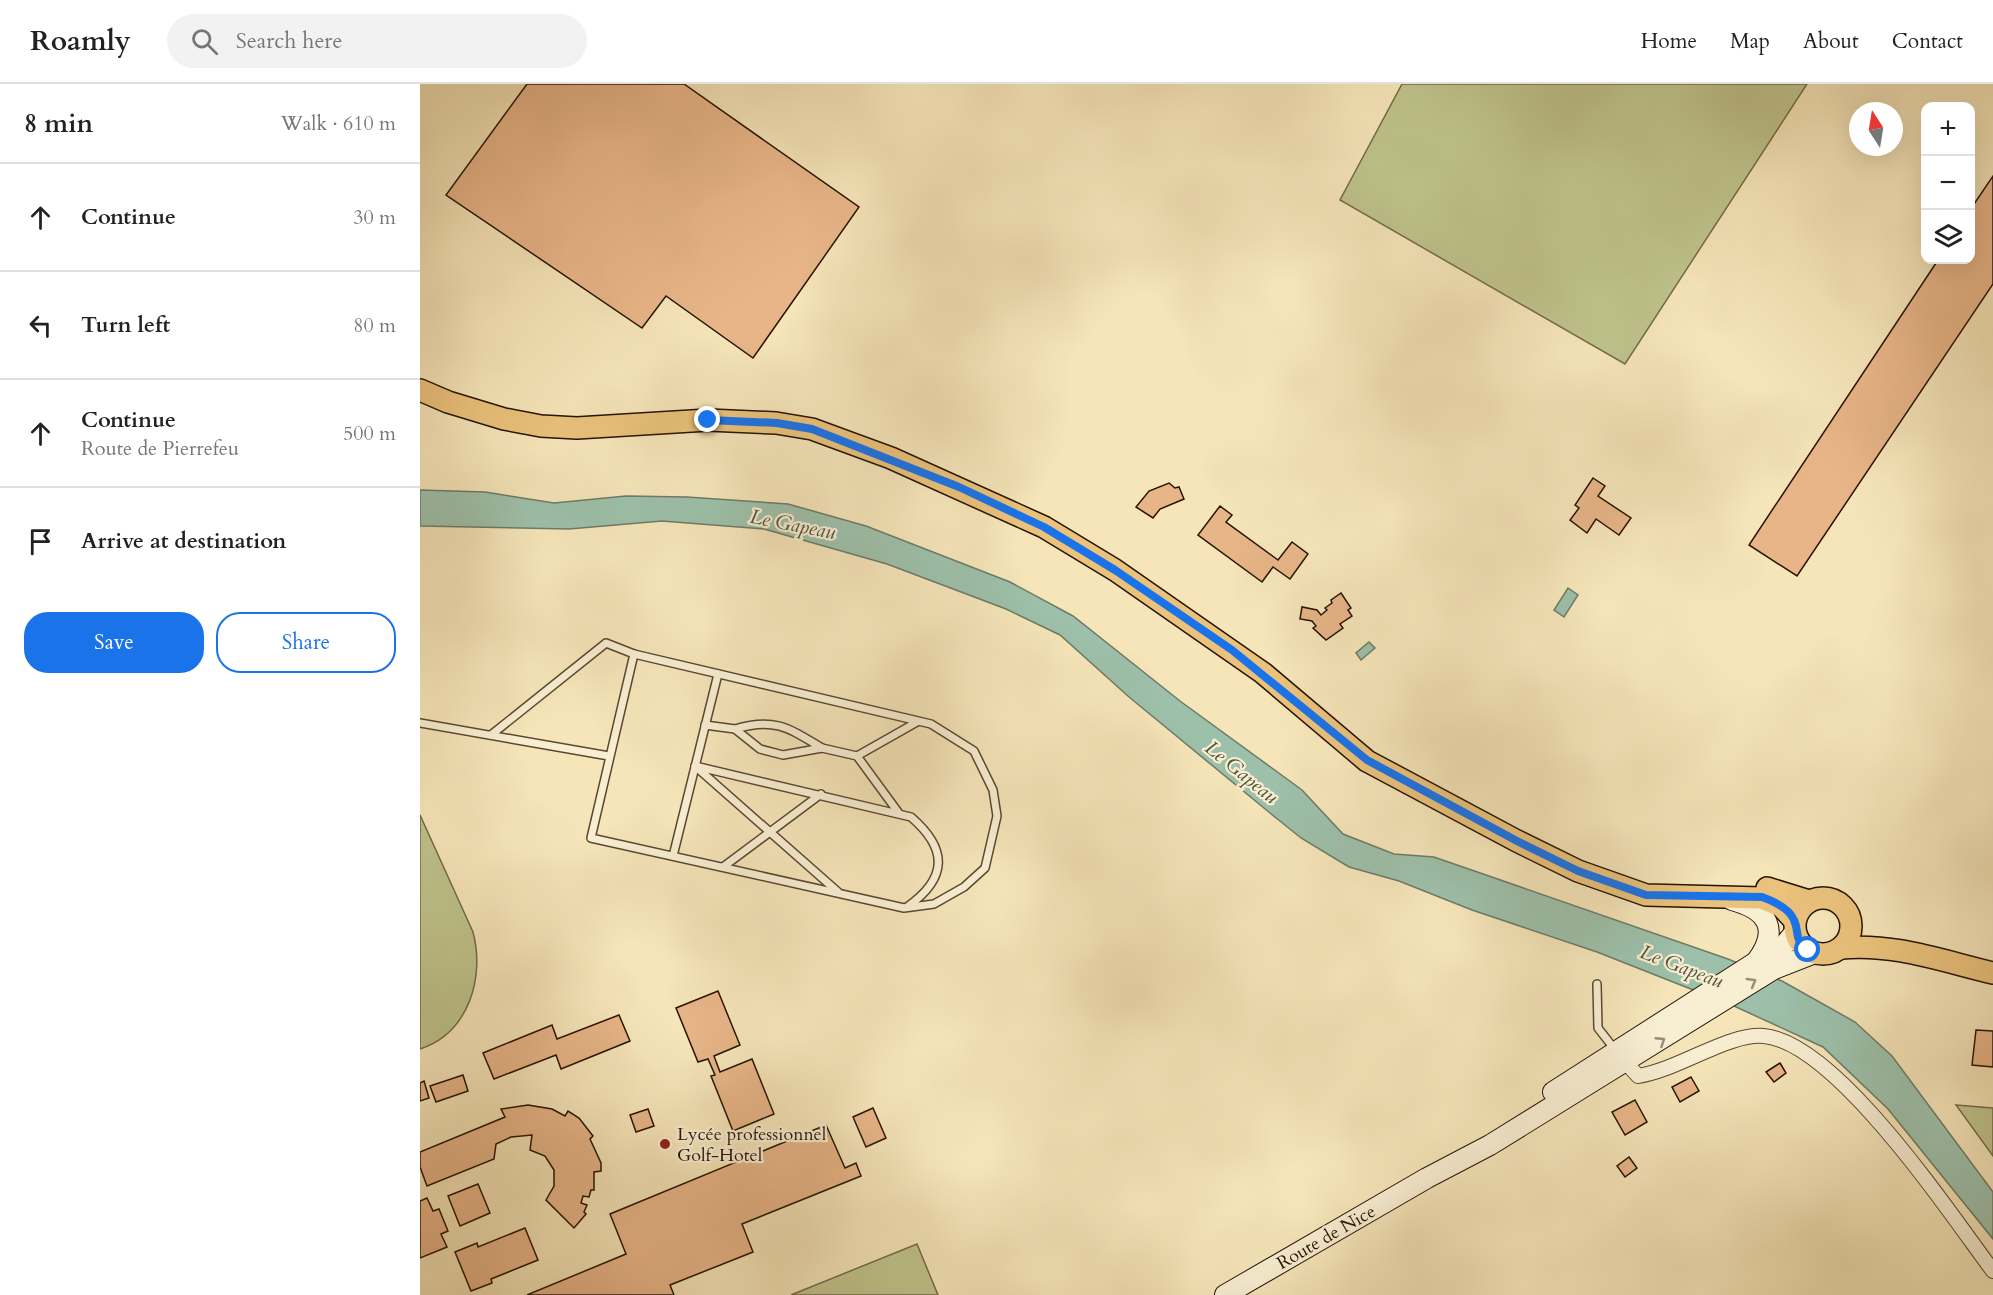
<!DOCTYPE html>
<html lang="en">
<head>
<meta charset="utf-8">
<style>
  body { margin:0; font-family:Cardo,serif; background:#f2f2f2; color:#222 }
  .controls { position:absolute; right:18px; top:18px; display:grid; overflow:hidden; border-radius:12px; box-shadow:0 6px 24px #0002 }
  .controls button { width:54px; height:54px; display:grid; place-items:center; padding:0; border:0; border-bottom:2px solid #e0e0e0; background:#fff; color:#222; font:30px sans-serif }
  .compass { position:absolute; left:1429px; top:18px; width:54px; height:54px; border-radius:50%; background:#fff; box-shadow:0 6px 24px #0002; rotate:348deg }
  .stop { position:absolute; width:18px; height:18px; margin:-14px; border:4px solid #1a73e8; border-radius:50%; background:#fff }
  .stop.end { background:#1a73e8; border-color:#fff; box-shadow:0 2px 6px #0008 }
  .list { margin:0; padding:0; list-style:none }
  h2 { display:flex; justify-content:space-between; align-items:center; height:78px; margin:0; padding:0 24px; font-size:26px }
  h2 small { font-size:20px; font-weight:400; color:#767676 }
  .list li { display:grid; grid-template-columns:39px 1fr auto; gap:18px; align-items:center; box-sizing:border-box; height:108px; padding:0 24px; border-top:2px solid #e0e0e0 }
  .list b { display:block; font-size:22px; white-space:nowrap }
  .list p { margin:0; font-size:20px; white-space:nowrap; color:#767676 }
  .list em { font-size:20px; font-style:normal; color:#767676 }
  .actions { display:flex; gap:12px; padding:18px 24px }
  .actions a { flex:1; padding:14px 0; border:2px solid #1a73e8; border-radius:24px; text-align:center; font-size:21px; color:#1a73e8 }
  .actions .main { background:#1a73e8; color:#fff }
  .icon { flex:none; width:33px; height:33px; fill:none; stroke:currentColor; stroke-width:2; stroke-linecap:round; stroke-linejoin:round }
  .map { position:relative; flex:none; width:1573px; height:1211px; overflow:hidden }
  header { display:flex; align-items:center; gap:36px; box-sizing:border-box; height:84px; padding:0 30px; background:#fff; border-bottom:2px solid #e0e0e0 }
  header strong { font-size:28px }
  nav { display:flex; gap:33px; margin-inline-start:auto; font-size:21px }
  .search { width:420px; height:54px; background:#f2f2f2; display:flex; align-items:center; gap:15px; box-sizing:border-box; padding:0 21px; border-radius:33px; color:#767676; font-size:22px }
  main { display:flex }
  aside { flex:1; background:#fff }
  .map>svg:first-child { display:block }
  .green { fill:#bfc38c; stroke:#726b48; stroke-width:1.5 }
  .water { fill:#9dc0aa; stroke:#6d7b67; stroke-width:1.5 }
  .building { fill:#e7b588; stroke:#261303; stroke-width:1.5 }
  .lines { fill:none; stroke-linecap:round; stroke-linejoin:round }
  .lane-casing { stroke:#5a4830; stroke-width:10 }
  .street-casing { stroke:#5a4830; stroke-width:16 }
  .secondary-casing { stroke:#261303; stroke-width:22 }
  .primary-casing { stroke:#261303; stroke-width:24 }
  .lane { stroke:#f8eed2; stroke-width:7 }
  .street { stroke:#f8eed2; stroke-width:14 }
  .secondary { stroke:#f8eed2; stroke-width:20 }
  .primary { stroke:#eac27c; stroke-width:21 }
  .oneway { stroke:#9a8b75 }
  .route { stroke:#1a73e8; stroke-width:8 }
  .poi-dot { fill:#8f2418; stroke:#f8eed2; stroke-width:2 }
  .labels { text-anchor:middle; stroke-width:4.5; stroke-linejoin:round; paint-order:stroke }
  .poi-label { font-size:18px; fill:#261303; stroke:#f8eed2; text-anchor:start }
  .street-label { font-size:18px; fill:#261303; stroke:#f8eed2 }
  .water-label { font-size:20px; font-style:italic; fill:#50503d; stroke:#f8eed2 }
</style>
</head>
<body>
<header>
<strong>Roamly</strong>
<div class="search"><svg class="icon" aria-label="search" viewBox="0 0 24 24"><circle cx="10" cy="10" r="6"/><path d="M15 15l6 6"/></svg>Search here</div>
<nav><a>Home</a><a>Map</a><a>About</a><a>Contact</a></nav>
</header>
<main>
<aside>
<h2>8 min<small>Walk · 610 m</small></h2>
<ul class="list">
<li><svg class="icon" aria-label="ahead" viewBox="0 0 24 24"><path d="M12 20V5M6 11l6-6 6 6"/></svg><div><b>Continue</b></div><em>30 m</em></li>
<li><svg class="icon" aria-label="left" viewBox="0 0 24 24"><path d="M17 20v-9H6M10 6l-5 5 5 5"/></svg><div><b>Turn left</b></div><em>80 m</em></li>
<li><svg class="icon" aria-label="ahead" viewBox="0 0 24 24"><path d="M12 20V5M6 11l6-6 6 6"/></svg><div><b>Continue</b><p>Route de Pierrefeu</p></div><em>500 m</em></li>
<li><svg class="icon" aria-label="arrive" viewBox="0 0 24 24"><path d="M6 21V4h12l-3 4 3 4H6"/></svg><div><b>Arrive at destination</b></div></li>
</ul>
<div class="actions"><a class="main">Save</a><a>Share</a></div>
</aside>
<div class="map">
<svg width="1573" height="1211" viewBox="0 0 1573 1211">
  <rect width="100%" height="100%" fill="#f5e5b9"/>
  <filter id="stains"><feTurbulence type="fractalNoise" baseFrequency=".00333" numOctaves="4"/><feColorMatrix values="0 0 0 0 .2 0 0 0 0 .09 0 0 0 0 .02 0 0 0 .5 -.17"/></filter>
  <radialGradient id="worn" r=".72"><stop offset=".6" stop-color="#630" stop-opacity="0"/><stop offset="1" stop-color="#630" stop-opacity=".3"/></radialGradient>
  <!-- green -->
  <g class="green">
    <polygon points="982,0 1387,0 1205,280 920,116"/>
    <path d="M0,731L53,848C65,893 49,949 0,965Z"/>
    <polygon points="1536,1021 1573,1024 1573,1072"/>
    <polygon points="497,1160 518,1211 371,1211"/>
  </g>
  <!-- water -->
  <g class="water">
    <polygon points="0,406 65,408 134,419 206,412 267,413 368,420 446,442 590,498 653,532 760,617 882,706 923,750 974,770 1014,773 1308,875 1362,897 1435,938 1472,972 1573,1108 1573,1155 1468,1025 1403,963 1314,922 1177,868 1052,826 979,797 929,783 881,754 850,729 709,613 640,551 586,525 467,480 344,445 242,437 149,445 0,442"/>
    <polygon points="1148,504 1158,511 1144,533 1134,526"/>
    <polygon points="949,558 955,564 941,576 936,569"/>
  </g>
  <!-- building -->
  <g class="building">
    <polygon points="107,0 264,0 439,123 333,274 246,212 222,244 26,111"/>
    <polygon points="1573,92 1573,200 1377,492 1329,461 1518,176 1550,176 1550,126"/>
    <polygon points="1173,394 1185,402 1178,412 1211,434 1199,451 1176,435 1167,449 1150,436 1159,424 1155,421"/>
    <polygon points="749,399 755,404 759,403 764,415 740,425 733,434 716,423 729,407"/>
    <polygon points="800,422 812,431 806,438 858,476 872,458 888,470 870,495 853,483 842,498 778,451"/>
    <polygon points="921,509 931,524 928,526 932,532 920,540 923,544 906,556 893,544 896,542 892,537 880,535 882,523 897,526 901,531 907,526 905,524 912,519 911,516"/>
    <polygon points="298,907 320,961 294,972 300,988 332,975 354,1030 313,1047 291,992 295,991 288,975 278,978 256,924"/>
    <polygon points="199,931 210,957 141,985 136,971 74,995 63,969 132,941 137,955"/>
    <polygon points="1556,946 1573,947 1573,983 1552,981"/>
    <polygon points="1360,979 1366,989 1354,998 1346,988"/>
    <polygon points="43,991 48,1007 16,1018 10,1002"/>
    <polygon points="1271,993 1279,1007 1260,1018 1252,1003"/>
    <polygon points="4,997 9,1014 0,1017 0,999"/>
    <polygon points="1215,1016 1227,1038 1205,1051 1192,1028"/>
    <polygon points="108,1021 132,1025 145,1032 148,1027 159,1034 173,1052 170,1055 181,1079 181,1087 174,1088 174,1106 171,1106 169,1113 163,1112 161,1119 167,1121 164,1128 166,1130 154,1144 126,1116 134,1102 134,1086 125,1072 110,1066 112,1051 91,1053 76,1060 74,1075 7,1102 0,1083 0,1068 85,1033 81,1025"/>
    <polygon points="453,1024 466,1054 446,1063 433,1033"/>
    <polygon points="228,1025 234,1042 216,1048 210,1031"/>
    <polygon points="406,1041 425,1084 436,1079 441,1092 322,1140 333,1168 250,1201 254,1211 107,1211 206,1170 190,1130"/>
    <polygon points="1209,1073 1217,1084 1205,1093 1197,1082"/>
    <polygon points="58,1100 70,1129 40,1142 28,1112"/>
    <polygon points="7,1114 13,1127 19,1125 28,1147 21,1150 27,1163 0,1174 0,1117"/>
    <polygon points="105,1144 118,1176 71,1195 72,1199 51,1207 35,1168 57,1159 58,1163"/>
  </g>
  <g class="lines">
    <defs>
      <g id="lane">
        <polygon points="214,570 511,640 554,667 573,706 577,732 565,784 544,803 514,820 484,824 171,754"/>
        <polyline points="0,639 189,672"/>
        <polyline points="285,641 315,645 340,665 363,671 402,664 437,672 497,638"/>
        <path d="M315,645C354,633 369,644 402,664"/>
        <polyline points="71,651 186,559 214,570"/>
        <polyline points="437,672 478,728"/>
        <polyline points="253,772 298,590"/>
        <polyline points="303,783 401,710"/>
        <path d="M418,808L275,682L491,733C528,765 528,794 487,823"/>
        <polyline points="1177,900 1178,944 1196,967"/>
      </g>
      <path id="street" d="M1200,972L1218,992C1258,986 1308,949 1344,952C1417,959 1530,1130 1573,1187"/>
      <g id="secondary">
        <path d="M1312,816C1349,826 1360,846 1336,878"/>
        <polyline points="1133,1008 1336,878 1361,865 1375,848"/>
        <polyline points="805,1211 1007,1094 1070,1061 1354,885 1395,869"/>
      </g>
      <g id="primary">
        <polyline points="0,306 28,318 84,335 121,342 157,344 288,336 356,339 392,345 471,374 624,443 695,486 843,589 947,677 1097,757 1158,787 1226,811 1342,814 1361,822 1375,837"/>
        <polyline points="1347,804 1389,817"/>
        <circle cx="1403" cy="842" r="28"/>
        <path d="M1421,864C1474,859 1522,877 1573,889"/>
      </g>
    </defs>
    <!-- lane casing -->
    <use href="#lane" class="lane-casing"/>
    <!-- street casing -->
    <use href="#street" class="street-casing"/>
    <!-- secondary casing -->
    <use href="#secondary" class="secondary-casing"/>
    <!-- primary casing -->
    <use href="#primary" class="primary-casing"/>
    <!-- lane -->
    <use href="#lane" class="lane"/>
    <!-- street -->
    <use href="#street" class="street"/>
    <!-- secondary -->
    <use href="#secondary" class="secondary"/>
    <!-- primary -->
    <use href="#primary" class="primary"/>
  </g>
  <!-- one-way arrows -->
  <defs><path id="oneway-chevron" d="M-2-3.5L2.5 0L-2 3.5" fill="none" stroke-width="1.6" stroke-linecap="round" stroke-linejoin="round" transform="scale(1.5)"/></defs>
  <g class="oneway">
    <use href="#oneway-chevron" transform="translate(1332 898) rotate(-30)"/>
    <use href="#oneway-chevron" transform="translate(1241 957) rotate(-33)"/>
  </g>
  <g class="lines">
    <!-- route -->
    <path class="route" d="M288,336L357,339L392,345L539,403L624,443L695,486L812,566L947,676L1097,757L1158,787L1226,811L1342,813C1353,817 1369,824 1374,836C1380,849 1373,855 1388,866"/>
  </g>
  <!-- markers -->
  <circle class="poi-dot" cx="245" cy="1060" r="6"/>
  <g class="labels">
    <!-- poi labels -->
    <g class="poi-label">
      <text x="257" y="1056">Lycée professionnel<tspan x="257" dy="21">Golf-Hotel</tspan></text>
    </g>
    <!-- street labels -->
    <g class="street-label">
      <text transform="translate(906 1153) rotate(-30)" y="6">Route de Nice</text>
    </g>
    <!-- water labels -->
    <g class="water-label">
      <text transform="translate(373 440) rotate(11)" y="7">Le Gapeau</text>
      <text transform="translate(822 688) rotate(39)" y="7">Le Gapeau</text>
      <text transform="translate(1262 882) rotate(21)" y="7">Le Gapeau</text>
    </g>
  </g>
  <rect width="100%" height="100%" filter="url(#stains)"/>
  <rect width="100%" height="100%" fill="url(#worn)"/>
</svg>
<div class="controls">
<button>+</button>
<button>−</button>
<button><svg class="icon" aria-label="layers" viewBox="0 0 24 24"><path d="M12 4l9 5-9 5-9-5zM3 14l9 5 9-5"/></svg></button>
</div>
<svg class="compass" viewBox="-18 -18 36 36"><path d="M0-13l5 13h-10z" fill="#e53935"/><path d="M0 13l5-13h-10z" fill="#767676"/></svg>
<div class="stop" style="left:1388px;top:866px"></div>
<div class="stop end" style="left:288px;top:336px"></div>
</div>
</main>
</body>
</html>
